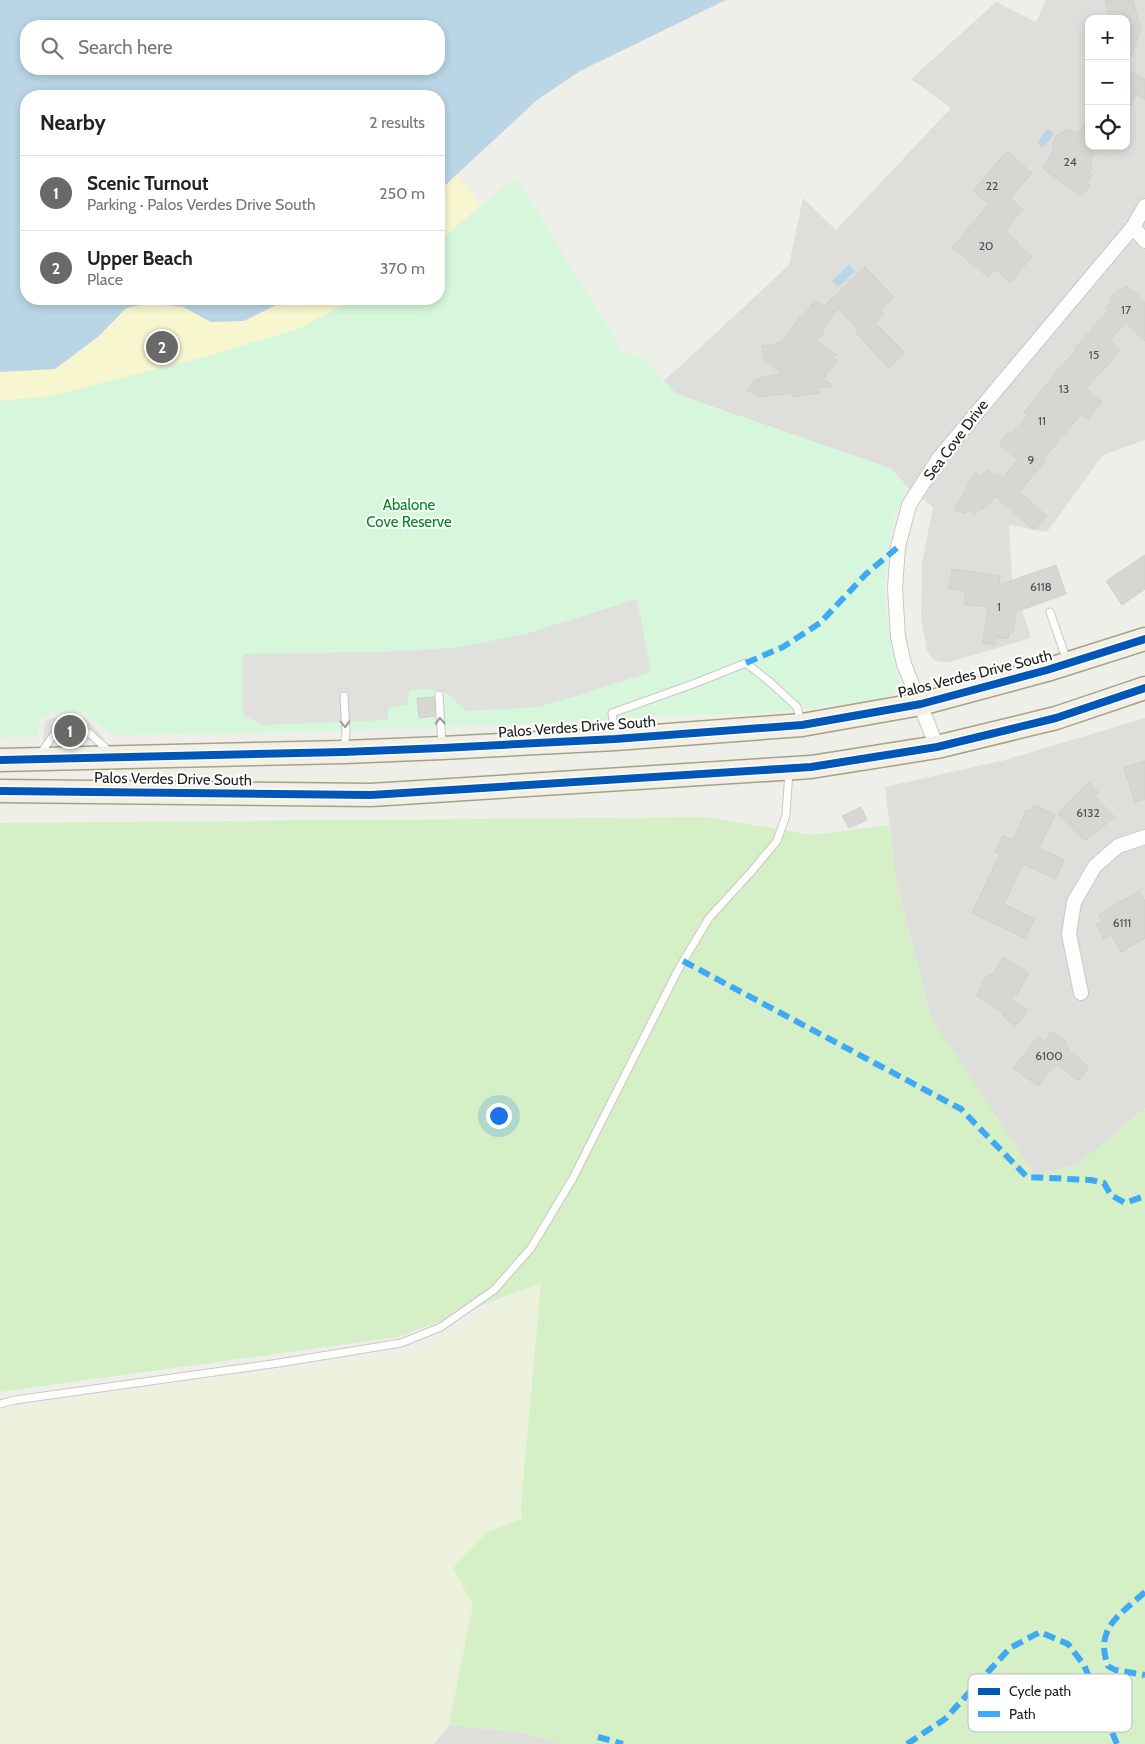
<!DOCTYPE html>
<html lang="en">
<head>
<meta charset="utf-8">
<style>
  body { margin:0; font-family:Cabin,sans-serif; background:#f6f6f6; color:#222 }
  .controls { position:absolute; right:15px; top:15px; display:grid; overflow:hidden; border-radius:10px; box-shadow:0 2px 8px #0003 }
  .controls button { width:45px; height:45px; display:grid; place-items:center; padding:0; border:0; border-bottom:1px solid #e0e0e0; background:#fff; color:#222; font:25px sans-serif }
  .you { position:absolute; left:498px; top:1115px; width:18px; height:18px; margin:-12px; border:4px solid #fff; border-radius:50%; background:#1a73e8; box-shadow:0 0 0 8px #1a73e833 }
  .badge { display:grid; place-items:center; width:32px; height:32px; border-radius:50%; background:#696967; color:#fff; font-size:16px; font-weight:700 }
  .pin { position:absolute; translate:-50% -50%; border:2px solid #fff; box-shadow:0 1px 5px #0006 }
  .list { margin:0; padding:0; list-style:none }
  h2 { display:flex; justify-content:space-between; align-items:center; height:65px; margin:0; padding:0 20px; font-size:21px }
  h2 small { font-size:16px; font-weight:400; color:#767676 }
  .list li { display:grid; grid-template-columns:32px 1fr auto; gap:15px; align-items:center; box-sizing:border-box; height:75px; padding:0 20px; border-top:1px solid #e0e0e0 }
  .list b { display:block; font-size:19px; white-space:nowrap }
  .list p { margin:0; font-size:16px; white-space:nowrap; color:#767676 }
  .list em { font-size:16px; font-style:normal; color:#767676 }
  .icon { flex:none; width:28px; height:28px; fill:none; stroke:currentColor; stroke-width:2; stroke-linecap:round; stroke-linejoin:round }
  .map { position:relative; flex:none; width:1145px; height:1744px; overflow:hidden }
  .search { position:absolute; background:#fff; box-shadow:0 2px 8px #0003; left:20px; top:20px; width:425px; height:55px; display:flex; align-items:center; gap:12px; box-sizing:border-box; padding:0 18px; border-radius:20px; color:#767676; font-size:19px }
  .panel { position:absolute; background:#fff; box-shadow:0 2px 8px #0003; left:20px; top:90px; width:425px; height:215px; border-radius:20px }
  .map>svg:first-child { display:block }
  .residential { fill:#dededb; fill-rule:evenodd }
  .farmland { fill:#ecf1dc }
  .grass { fill:#d5f0c6 }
  .sand { fill:#f8f6ce }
  .park { fill:#d6f7dc }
  .parking { fill:#e0e0dd }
  .water { fill:#bad5e5; fill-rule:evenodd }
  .building { fill:#d7d6d2; stroke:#d2d0cb }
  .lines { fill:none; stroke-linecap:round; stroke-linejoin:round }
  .service-casing { stroke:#c8c8c6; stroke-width:9 }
  .minor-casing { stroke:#c8c8c6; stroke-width:16 }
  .primary-casing { stroke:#a6a185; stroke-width:25 }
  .service { stroke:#fdfdfc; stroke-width:7 }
  .minor { stroke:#fdfdfc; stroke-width:14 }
  .primary { stroke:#f2efe6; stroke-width:22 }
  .quiet { stroke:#3fa9f5; stroke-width:6; stroke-dasharray:12 6; stroke-linecap:butt }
  .cycleway-casing { stroke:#fff; stroke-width:11 }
  .cycleway { stroke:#0057b8; stroke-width:8 }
  .oneway { stroke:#9a9a99 }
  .labels { text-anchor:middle; stroke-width:4; stroke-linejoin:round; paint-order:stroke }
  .number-label { font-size:12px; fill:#4e4e4d }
  .street-label { font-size:15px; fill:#212121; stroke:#fff }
  .park-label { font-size:15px; fill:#038523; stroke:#fff }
  .key { fill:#fff; stroke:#bcbcbc; stroke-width:1 }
  .key-label { font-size:14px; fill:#212121 }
</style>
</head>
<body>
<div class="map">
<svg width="1145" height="1744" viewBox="0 0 1145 1744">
  <rect width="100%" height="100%" fill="#efefea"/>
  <!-- residential -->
  <g class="residential">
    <path d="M1046,0H1145V440L1103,455L1047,532L1009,525L1012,578L1031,638L950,662H941L933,660L927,651L921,617L922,563L933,507L908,488L892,469L676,394L664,381L789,265L803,198L836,230L951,108L911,79L996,2L1036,22ZM1089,19H1126V146H1089Z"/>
    <polygon points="1145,718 1145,1108 1079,1164 1035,1176 931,1018 896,882 885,787 1005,760"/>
    <polygon points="449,1725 526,1733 560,1744 434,1744"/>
  </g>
  <!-- farmland -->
  <polygon class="farmland" points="541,1282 521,1506 522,1519 487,1532 454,1568 473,1605 449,1725 434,1744 0,1744 0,1413 16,1407 420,1351 462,1328 514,1293"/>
  <!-- grass -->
  <polygon class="grass" points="706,817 811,835 889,825 896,882 931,1018 1035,1176 1079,1164 1145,1108 1145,1744 560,1744 526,1733 449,1725 473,1605 453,1568 487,1532 522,1519 521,1506 541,1283 398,1337 0,1392 0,823"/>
  <!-- sand -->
  <g class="sand">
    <polygon points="457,174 481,205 439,241 439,191"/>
    <polygon points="288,299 356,299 298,329 204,357 50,396 0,401 0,372 55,369 99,336 126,308 152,303 183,307 211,322 244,321"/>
  </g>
  <!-- park -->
  <polygon class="park" points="516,177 623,352 642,357 676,394 892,469 908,488 894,517 885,571 885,606 899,684 896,684 896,690 888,698 781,712 669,716 581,722 263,733 112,735 85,713 53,713 42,718 39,722 38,736 0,738 0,401 50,396 204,357 298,329 356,299 439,299 439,241"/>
  <!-- parking -->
  <g class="parking">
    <polygon points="637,599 651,672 573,697 538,707 466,711 447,693 426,689 410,691 407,705 389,708 387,720 262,725 243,715 243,654 381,652 454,648 525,634"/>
    <polygon points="80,717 86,719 105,739 43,740 45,722 50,718"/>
  </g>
  <!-- water -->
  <g class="water">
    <path d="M0,0H726L580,71L537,100L439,191V96H26V299H288L244,321L211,322L183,307L152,303L126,308L99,336L55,369L0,372ZM439,26V69H26V26Z"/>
    <polygon points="1047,129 1054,133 1045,146 1040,147 1038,142"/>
    <polygon points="849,265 855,271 838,287 832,281"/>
  </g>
  <!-- building -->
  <g class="building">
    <polygon points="1105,0 1133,0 1141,29 1127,66 1126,19 1110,19"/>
    <polygon points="1126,69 1145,79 1145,100 1136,95 1126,115"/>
    <polygon points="1089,115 1089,146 1094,146 1090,167 1092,168 1089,172 1092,175 1087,183 1090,185 1082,196 1042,168 1054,149 1053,143 1056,136 1064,132 1065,129 1079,133"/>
    <polygon points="1007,151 1032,173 1010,198 1023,209 1005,231 1018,242 1016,244 1032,257 1011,282 995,269 988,277 952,248 989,204 973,191"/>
    <polygon points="865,267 894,297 881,310 884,314 875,323 905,353 889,368 855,332 858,329 838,308 822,331 824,332 817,341 836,355 833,358 837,360 823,379 833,386 818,388 819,393 793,397 792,393 759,397 747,390 756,379 782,373 764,360 762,346 781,343 800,317 802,318 815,300 824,306"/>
    <polygon points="1126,286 1130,291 1132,289 1145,303 1145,341 1126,322 1109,340 1121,350 1086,389 1102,402 1088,419 1081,414 1043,460 1045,461 1019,492 1047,516 1034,530 995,496 983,510 981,508 975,515 968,509 965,513 954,510 975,473 980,477 987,470 996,477 998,474 1003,478 1018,460 999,444 1009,432 1012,434 1028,415 1024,412 1059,369 1077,349 1075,348 1108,311 1105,309 1112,301 1109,299 1119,289 1121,291"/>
    <polygon points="1145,555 1145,589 1122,605 1106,581"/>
    <polygon points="1056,565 1066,594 1016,612 1013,633 1009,633 1008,639 996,637 995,645 983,643 988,607 964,604 966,591 949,589 952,569 1000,576 999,585"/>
    <polygon points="434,697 435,716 419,718 417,698"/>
    <polygon points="1145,761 1145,799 1135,802 1124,768"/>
    <polygon points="1089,782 1099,793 1095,797 1115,817 1085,841 1058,813"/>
    <polygon points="1034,805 1055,815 1039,848 1064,860 1056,879 1023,864 1004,904 1034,919 1025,938 972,913 1000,854 995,852 1002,837 1004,836 1013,840 1027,809 1031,811"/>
    <polygon points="861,807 867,820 849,828 842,816"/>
    <polygon points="1139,891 1145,901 1145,938 1121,952 1111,935 1104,939 1096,924 1102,921 1099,915"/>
    <polygon points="1003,957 1029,974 1017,994 1010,998 1028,1010 1016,1026 1002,1016 1004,1013 977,996 985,977 993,974"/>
    <polygon points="1052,1031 1066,1041 1064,1044 1069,1048 1068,1050 1089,1067 1078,1081 1057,1064 1055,1067 1054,1066 1038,1086 1013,1068 1039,1036 1045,1041"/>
  </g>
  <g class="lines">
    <defs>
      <g id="service">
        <polyline points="1050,612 1067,661"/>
        <polyline points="439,695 442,746"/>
        <polyline points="344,696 346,732 344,748"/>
        <polyline points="615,736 612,713 693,684 746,663 770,682 797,707 801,722"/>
        <polyline points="40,754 53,736 61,733 89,733 110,752"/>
        <polyline points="0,1404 15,1400 279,1363 401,1343 441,1327 494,1290 531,1248 573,1178 678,970 709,918 751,872 777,841 786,815 789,771"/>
      </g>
      <g id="minor">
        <polyline points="1133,227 1145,241"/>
        <polyline points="937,747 904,664 898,637 895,588 898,547 909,505 939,458 1133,227 1145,206"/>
        <polyline points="1081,993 1069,934 1074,902 1095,866 1118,846 1145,837"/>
      </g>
      <g id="primary">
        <polyline points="0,760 344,752 442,748 615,739 802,725 921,704 1047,670 1145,639"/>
        <polyline points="0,791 371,795 811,767 937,747 1056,718 1145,688"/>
      </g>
    </defs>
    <!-- service casing -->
    <use href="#service" class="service-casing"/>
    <!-- minor casing -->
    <use href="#minor" class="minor-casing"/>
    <!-- primary casing -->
    <use href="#primary" class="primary-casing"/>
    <!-- service -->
    <use href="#service" class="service"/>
    <!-- minor -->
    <use href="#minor" class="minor"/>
    <!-- primary -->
    <use href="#primary" class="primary"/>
    <!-- quiet -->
    <g class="quiet">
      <polyline points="746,663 783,647 820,623 866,574 898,547"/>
      <polyline points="683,961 961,1109 1027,1177 1091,1180 1104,1183 1111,1195 1125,1203 1145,1196"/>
      <path d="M1145,1592C1120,1615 1094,1628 1108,1666L1115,1670L1145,1675"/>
      <polyline points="598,1737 623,1744"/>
      <polyline points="907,1744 945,1719 1010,1648 1040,1632 1068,1644 1084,1665 1117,1744"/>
    </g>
    <defs>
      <g id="cycleway">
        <polyline points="0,760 344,752 442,748 615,739 802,725 921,704 1047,670 1145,639"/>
        <polyline points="0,791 371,795 811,767 937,747 1056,718 1145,688"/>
      </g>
    </defs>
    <!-- cycleway casing -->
    <use href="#cycleway" class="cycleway-casing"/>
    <!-- cycleway -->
    <use href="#cycleway" class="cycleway"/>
  </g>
  <!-- one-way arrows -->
  <defs><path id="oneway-chevron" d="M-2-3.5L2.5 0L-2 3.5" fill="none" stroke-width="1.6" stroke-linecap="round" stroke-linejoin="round" transform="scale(1.25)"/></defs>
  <g class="oneway">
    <use href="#oneway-chevron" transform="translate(440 721) rotate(-93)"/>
    <use href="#oneway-chevron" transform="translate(345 724) rotate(88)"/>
  </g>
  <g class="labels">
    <!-- number labels -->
    <g class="number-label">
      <text x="1070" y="166">24</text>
      <text x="992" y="190">22</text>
      <text x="986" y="250">20</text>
      <text x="1126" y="314">17</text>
      <text x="1094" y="359">15</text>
      <text x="1064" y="393">13</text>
      <text x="1042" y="425">11</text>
      <text x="1031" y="464">9</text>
      <text x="1041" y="591">6118</text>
      <text x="999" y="611">1</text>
      <text x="1088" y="817">6132</text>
      <text x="1122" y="927">6111</text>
      <text x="1049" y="1060">6100</text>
    </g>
    <!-- street labels -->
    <g class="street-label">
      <text transform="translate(956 440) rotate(-53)" y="5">Sea Cove Drive</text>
      <text transform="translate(975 674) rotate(-14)" y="5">Palos Verdes Drive South</text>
      <text transform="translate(577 727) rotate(-4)" y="5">Palos Verdes Drive South</text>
      <text transform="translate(173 779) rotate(1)" y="5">Palos Verdes Drive South</text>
    </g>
    <!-- park labels -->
    <g class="park-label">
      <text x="409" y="510">Abalone<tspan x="409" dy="17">Cove Reserve</tspan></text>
    </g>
  </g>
  <!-- legend -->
  <rect x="968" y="1674" width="164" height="58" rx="8" class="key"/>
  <rect x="978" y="1688" width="22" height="7" fill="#0057b8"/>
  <rect x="978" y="1711" width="22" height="6" fill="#3fa9f5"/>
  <g class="key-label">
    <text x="1009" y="1696">Cycle path</text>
    <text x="1009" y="1719">Path</text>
  </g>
</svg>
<div class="controls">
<button>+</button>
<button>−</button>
<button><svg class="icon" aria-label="locate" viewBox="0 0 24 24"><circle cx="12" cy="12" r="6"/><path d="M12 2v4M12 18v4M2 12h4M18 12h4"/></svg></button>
</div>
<div class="you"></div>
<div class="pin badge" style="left:70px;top:731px">1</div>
<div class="pin badge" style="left:162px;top:347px">2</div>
<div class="search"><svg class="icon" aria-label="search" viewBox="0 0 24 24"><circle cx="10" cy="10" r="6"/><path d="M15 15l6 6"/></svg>Search here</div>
<section class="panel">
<h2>Nearby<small>2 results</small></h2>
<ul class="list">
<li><span class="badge">1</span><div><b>Scenic Turnout</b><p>Parking · Palos Verdes Drive South</p></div><em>250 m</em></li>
<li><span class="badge">2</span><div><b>Upper Beach</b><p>Place</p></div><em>370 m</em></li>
</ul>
</section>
</div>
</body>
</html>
